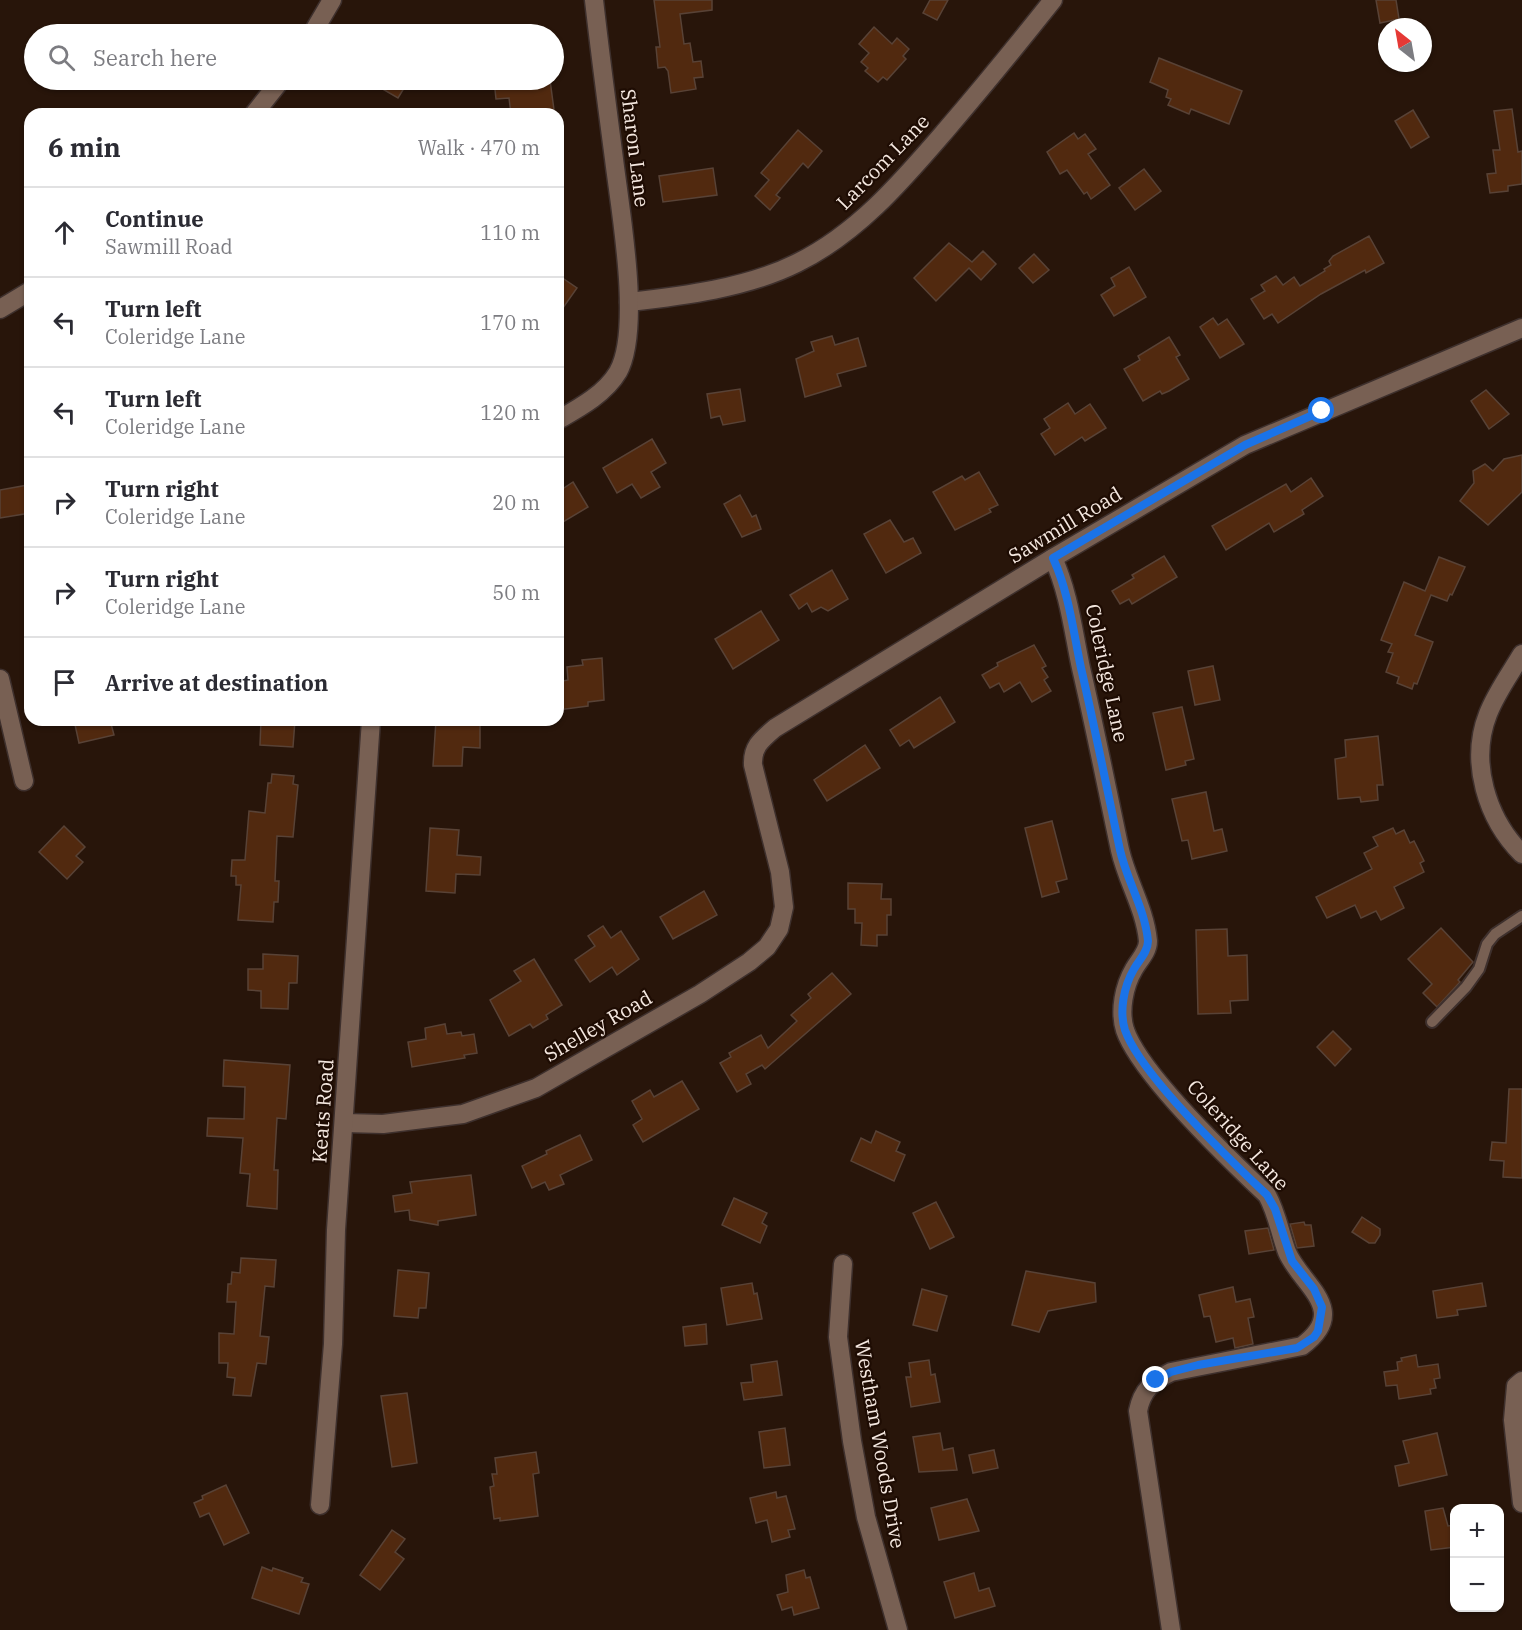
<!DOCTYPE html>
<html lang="en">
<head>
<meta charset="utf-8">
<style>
  body { margin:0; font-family:"IBM Plex Serif",serif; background:#f7f7f7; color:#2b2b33 }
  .controls { position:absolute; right:18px; bottom:18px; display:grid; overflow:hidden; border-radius:12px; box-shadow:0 2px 4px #0004 }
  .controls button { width:54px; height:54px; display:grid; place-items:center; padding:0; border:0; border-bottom:2px solid #e1e1e2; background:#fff; color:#2b2b33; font:30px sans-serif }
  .compass { position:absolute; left:1378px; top:18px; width:54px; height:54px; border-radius:50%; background:#fff; box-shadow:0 2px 4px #0004; rotate:329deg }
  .stop { position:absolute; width:18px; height:18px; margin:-14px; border:4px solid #1a73e8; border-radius:50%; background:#fff }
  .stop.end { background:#1a73e8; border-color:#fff; box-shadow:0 2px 6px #0008 }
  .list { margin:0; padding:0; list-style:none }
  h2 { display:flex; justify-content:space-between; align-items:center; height:78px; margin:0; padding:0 24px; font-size:26px }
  h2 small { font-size:20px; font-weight:400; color:#7c7c81 }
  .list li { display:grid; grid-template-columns:39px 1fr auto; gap:18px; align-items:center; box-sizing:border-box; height:90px; padding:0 24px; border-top:2px solid #e1e1e2 }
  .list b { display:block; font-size:22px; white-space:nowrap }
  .list p { margin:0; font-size:20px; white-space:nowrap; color:#7c7c81 }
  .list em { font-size:20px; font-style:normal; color:#7c7c81 }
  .icon { flex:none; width:33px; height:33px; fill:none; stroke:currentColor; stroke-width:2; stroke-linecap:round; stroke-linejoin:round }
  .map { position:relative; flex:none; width:1522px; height:1630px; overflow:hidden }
  .search { position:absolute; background:#fff; box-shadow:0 2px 4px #0004; left:24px; top:24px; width:540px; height:66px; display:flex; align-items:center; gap:15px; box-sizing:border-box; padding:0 21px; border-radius:33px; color:#7c7c81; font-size:22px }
  .panel { position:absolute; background:#fff; box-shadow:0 2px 4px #0004; left:24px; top:108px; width:540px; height:618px; border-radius:18px }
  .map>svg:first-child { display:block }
  .building { fill:#51290f; stroke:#584236; stroke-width:1.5 }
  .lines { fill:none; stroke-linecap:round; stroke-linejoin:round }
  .service-casing { stroke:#3e302d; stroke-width:14 }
  .minor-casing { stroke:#3e302d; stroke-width:21 }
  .service { stroke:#786053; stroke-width:10 }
  .minor { stroke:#786053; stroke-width:18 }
  .route { stroke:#1a73e8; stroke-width:8 }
  .labels { text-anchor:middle; stroke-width:4.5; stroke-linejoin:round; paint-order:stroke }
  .street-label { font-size:20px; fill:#f5e8e0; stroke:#1e0c03 }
</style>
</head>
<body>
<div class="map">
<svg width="1522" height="1630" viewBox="0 0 1522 1630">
  <rect width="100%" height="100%" fill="#28150a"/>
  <!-- building -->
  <g class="building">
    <polygon points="654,0 712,0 712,10 680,14 684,44 690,43 693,62 701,61 703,77 694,78 696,89 671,93 668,71 665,67 658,68 656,47 660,47"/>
    <polygon points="930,0 948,0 937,20 923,13"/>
    <polygon points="1376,0 1396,0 1399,19 1380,23"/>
    <polygon points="874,27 892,44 897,38 909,49 903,56 906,59 887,80 883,77 878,82 865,71 868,68 861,62 869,53 859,44"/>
    <polygon points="1159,58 1242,91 1229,124 1191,109 1189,114 1168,105 1171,99 1166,97 1168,90 1150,82"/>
    <polygon points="367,80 409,80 398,98"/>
    <polygon points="494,80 550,80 554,110 543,112 543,114 511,114 509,98 496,99"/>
    <polygon points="1512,109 1518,152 1522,151 1522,184 1508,186 1508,191 1490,193 1487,174 1496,173 1493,150 1500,150 1494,111"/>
    <polygon points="1413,110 1429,137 1411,148 1395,121"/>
    <polygon points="798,130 822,151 808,168 803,163 776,195 780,198 770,210 755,196 769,180 761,173"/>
    <polygon points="1074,133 1078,139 1085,134 1096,149 1088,154 1110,185 1091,199 1087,192 1084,194 1067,170 1060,174 1047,152"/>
    <polygon points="713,168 717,195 663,202 659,176"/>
    <polygon points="1144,169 1161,191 1135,210 1119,188"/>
    <polygon points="1369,236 1384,263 1366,273 1365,270 1321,294 1278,323 1272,314 1264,319 1251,299 1265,291 1261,285 1276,276 1283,285 1294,277 1300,286 1325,271 1324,269 1331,265 1329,261 1333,256"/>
    <polygon points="949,243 972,262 983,251 996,264 981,280 969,268 936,301 914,278"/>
    <polygon points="1034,254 1049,270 1033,283 1019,268"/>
    <polygon points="1129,267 1146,297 1114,316 1101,295 1115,286 1111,278"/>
    <polygon points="558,275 577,288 558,315"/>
    <polygon points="1213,318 1218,325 1227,319 1244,344 1220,358 1200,327"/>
    <polygon points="832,336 835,345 858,338 866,366 837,374 841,386 805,397 796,359 814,351 811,342"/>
    <polygon points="1169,337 1180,355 1176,357 1189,379 1169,391 1162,394 1160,391 1143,401 1124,369 1140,360 1138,356"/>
    <polygon points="740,389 745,421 723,425 720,416 711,418 707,394"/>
    <polygon points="1486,390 1509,414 1489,429 1471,401"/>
    <polygon points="1068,403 1075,414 1090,404 1106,428 1085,441 1082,437 1055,455 1041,434 1050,428 1044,419"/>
    <polygon points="652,439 666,463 651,472 660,487 641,498 632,484 617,493 603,468"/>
    <polygon points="1522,455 1522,492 1488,525 1460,501 1474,483 1473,471 1485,464 1493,471 1504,459"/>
    <polygon points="979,472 998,505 989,509 991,512 955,530 933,492 962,476 965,480"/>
    <polygon points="1311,478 1323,496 1302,510 1304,514 1274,532 1269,523 1226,550 1212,526 1286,484 1291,492"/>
    <polygon points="573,482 588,507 558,525 558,492"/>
    <polygon points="28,485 30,513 0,518 0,490"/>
    <polygon points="740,495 752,517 756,515 761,529 742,537 724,504"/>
    <polygon points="890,520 904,542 913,538 921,553 886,573 864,534"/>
    <polygon points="1164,556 1177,577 1132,604 1129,599 1120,604 1112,591 1134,578 1132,575"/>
    <polygon points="1439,557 1465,567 1452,595 1450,594 1447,601 1431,595 1415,635 1433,642 1417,684 1414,683 1412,689 1397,683 1399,677 1386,672 1393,653 1388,652 1392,644 1381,640 1404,582 1425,591"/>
    <polygon points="832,570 848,599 828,611 821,607 812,612 807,603 799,609 790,595"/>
    <polygon points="761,611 779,640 733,669 715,639"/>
    <polygon points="1034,645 1046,666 1042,668 1048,677 1044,680 1051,691 1032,702 1020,682 1004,692 999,683 990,688 982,675 998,666 997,663"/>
    <polygon points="602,658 604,700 588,702 588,706 558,710 558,682 568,680 567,667 583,665 582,660"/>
    <polygon points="1213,666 1220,700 1195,705 1188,671"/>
    <polygon points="940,697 955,722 914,748 909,740 900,746 890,730"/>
    <polygon points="1182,707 1194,759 1185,761 1186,765 1166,770 1153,713"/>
    <polygon points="74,720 110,720 114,735 79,743"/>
    <polygon points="261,720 295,720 293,747 260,745"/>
    <polygon points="436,720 480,720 480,748 463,747 462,766 433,766"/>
    <polygon points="1378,736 1383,785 1377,785 1378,800 1361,802 1360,797 1338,799 1335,759 1346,757 1345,740"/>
    <polygon points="865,745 880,768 827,801 814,780"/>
    <polygon points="272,774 294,776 293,784 298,785 293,837 277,836 275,881 279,881 278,902 274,902 273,922 238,920 241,885 236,885 236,876 231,876 232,860 245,860 249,811 265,813 268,783 271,783"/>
    <polygon points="1206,792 1214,831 1222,829 1227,851 1192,859 1188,840 1182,841 1172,799"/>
    <polygon points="1052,821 1067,879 1056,882 1059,892 1042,897 1025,828"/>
    <polygon points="64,826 85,847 76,856 83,862 67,879 39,852"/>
    <polygon points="430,828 459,830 457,855 481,857 480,875 456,874 455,893 426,891"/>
    <polygon points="1393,828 1396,834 1404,830 1410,843 1414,841 1424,861 1420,863 1424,872 1394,887 1404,908 1381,920 1376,911 1361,918 1355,905 1327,918 1316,897 1372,869 1364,853 1378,846 1373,837"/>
    <polygon points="848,883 882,884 881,899 891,899 891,915 887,915 887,935 877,935 877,946 861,945 862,923 855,923 855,909 848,909"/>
    <polygon points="704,891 717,915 673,939 660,917"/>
    <polygon points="603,926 611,938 621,931 639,959 617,975 612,967 590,982 575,960 595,946 588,936"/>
    <polygon points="1441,928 1473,962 1458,980 1460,982 1437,1007 1423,993 1432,984 1408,959"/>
    <polygon points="1227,929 1228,956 1247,955 1248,1000 1230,1001 1231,1013 1198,1014 1196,930"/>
    <polygon points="263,954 298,956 297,983 289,983 288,1009 261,1008 261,991 248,990 248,969 263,969"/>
    <polygon points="534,959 562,1005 546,1015 548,1019 533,1028 530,1024 509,1036 490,1000 521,981 514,971"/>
    <polygon points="832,973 851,994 765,1069 762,1065 746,1074 751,1084 737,1092 720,1063 731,1057 729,1053 761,1035 768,1048 797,1021 791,1015 811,998 808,994"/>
    <polygon points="445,1024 447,1034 461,1032 462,1036 474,1034 477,1053 464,1055 465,1058 412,1067 408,1042 426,1039 425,1028"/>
    <polygon points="1333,1031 1351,1049 1335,1066 1317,1047"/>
    <polygon points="224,1060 290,1065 286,1119 277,1118 274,1170 278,1170 277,1209 247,1206 250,1174 240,1173 243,1138 207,1136 208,1118 244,1119 245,1087 223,1086"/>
    <polygon points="682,1081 699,1109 643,1142 633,1125 642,1119 632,1101 650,1090 654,1097"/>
    <polygon points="1509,1089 1522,1089 1522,1178 1503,1177 1504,1161 1490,1160 1492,1142 1506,1143"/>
    <polygon points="876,1131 900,1142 896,1151 905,1155 894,1181 851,1161 861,1138 871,1143"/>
    <polygon points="580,1135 592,1160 560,1175 564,1184 549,1190 545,1182 532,1188 522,1166 547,1154 546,1151"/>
    <polygon points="471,1175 476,1215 438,1221 438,1225 410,1220 409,1210 395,1212 393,1196 412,1193 410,1182"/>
    <polygon points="734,1198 767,1213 762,1223 767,1226 760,1243 722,1225"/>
    <polygon points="936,1202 954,1237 930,1249 913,1213"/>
    <polygon points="1362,1217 1380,1229 1380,1235 1375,1243 1369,1243 1352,1232"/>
    <polygon points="1304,1222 1305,1225 1311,1225 1314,1246 1297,1248 1290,1224"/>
    <polygon points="1268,1228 1274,1250 1249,1254 1245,1231"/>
    <polygon points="241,1258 276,1260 274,1287 265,1286 260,1336 269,1337 266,1364 257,1363 251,1396 233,1395 235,1378 227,1377 228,1363 219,1363 219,1333 234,1334 236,1302 227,1302 228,1284 231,1284 232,1272 240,1273"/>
    <polygon points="398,1270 429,1273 426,1308 419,1308 418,1318 394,1316"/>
    <polygon points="1026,1271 1095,1283 1096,1302 1048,1311 1039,1332 1012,1325"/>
    <polygon points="752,1283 754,1294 757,1293 762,1319 727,1325 721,1288"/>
    <polygon points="1482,1283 1486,1306 1457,1310 1458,1315 1437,1318 1433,1291"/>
    <polygon points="1233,1287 1236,1302 1250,1299 1254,1317 1248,1318 1253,1344 1235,1348 1233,1338 1216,1342 1210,1316 1204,1317 1199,1295"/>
    <polygon points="922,1289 947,1296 937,1331 913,1325"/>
    <polygon points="706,1324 707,1344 685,1346 683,1327"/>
    <polygon points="1416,1355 1418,1367 1438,1364 1440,1378 1434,1379 1436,1388 1430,1389 1431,1394 1399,1399 1397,1385 1386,1386 1384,1372 1398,1370 1397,1362 1402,1361 1401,1358"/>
    <polygon points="929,1360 931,1375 935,1374 940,1402 911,1407 906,1377 911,1377 909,1363"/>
    <polygon points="777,1361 782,1395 744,1400 741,1383 753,1382 751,1365"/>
    <polygon points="407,1393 417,1463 392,1467 381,1396"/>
    <polygon points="785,1428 790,1465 764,1468 759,1432"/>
    <polygon points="940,1433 943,1450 953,1448 957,1470 919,1472 913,1437"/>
    <polygon points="1437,1433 1447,1475 1399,1486 1395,1466 1409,1463 1403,1441"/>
    <polygon points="994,1450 998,1468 973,1473 969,1455"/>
    <polygon points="536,1452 539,1473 533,1474 538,1516 500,1521 500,1518 494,1519 490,1487 494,1486 492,1474 497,1474 495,1458"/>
    <polygon points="226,1485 249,1533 224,1545 209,1513 200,1517 194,1503 203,1499 202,1496"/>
    <polygon points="776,1492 777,1498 786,1496 795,1529 788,1530 790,1537 772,1542 767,1520 756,1523 750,1498"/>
    <polygon points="967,1499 979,1531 939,1540 931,1508"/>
    <polygon points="1443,1508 1448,1526 1455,1525 1455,1547 1431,1550 1425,1511"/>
    <polygon points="392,1530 405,1539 395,1552 404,1559 380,1590 360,1575"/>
    <polygon points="262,1567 272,1571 273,1568 303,1578 301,1582 309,1584 299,1614 252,1598"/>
    <polygon points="804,1570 806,1578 810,1577 819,1608 794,1615 792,1607 782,1610 777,1595 788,1592 786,1575"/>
    <polygon points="974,1573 979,1591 989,1588 995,1606 955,1618 944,1582"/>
  </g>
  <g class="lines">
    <defs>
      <polyline id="service" points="1432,1022 1466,987 1479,969 1487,944 1495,934 1522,916"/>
      <g id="minor">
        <polyline points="312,34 332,0"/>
        <polyline points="254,114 281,80"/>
        <path d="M629,302C683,296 747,288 797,263C858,233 902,181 946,130C982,88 1018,44 1053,0"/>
        <polyline points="0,309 30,291"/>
        <path d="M558,420C579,408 605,394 618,372C642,329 620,209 614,159C607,106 600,53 594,0"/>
        <path d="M1053,558C1069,593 1073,630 1081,668C1095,728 1107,789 1120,850C1127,881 1145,909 1148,941C1148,952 1139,960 1134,969C1124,986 1119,1011 1125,1030C1140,1074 1231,1161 1267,1195C1277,1213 1280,1233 1287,1252C1301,1285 1351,1310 1302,1346L1171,1372C1153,1381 1142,1390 1138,1411L1171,1630"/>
        <path d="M1522,654C1510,674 1496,693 1488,714C1469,762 1487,819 1522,854"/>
        <polyline points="0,679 24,781"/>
        <path d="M345,1123L383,1124L463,1114L536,1088L700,994L749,962L767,947L779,929L784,907L780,872L753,765C752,747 761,740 775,728L1053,558L1245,445L1522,328"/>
        <polyline points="843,1264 838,1337 852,1441 866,1517 898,1630"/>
        <polyline points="1522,1381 1516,1386 1513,1420 1522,1503"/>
        <polyline points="320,1505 333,1344 336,1230 371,720"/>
      </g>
    </defs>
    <!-- service casing -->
    <use href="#service" class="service-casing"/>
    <!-- minor casing -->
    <use href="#minor" class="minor-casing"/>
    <!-- service -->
    <use href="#service" class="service"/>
    <!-- minor -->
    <use href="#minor" class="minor"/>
  </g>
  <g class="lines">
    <!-- route -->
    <path class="route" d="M1156,1380L1171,1372L1198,1365L1297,1348L1314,1337L1318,1331L1322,1307L1314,1289L1292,1261L1275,1209L1267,1195C1231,1161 1140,1074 1125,1030C1119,1011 1124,986 1134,969C1139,960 1148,952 1148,941C1145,909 1127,881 1120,850C1107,789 1095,728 1081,668C1073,630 1069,593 1053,558L1245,445L1322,411"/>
  </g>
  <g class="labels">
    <!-- street labels -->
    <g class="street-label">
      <text transform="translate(635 148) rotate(83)" y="7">Sharon Lane</text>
      <text transform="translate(883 162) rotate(-46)" y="7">Larcom Lane</text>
      <text transform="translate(1065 525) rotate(-31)" y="7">Sawmill Road</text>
      <text transform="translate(1107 673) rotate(78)" y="7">Coleridge Lane</text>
      <text transform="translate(598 1026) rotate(-30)" y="7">Shelley Road</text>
      <text transform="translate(323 1111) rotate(-86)" y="7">Keats Road</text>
      <text transform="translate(1238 1135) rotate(48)" y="7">Coleridge Lane</text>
      <text transform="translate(880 1444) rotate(80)" y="7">Westham Woods Drive</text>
    </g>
  </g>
</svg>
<div class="controls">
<button>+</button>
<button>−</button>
</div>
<svg class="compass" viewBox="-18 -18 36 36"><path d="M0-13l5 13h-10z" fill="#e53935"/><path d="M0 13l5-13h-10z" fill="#7c7c81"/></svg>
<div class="stop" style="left:1322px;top:411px"></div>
<div class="stop end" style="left:1156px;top:1380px"></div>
<div class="search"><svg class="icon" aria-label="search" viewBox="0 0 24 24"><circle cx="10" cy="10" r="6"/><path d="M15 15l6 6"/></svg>Search here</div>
<section class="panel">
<h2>6 min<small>Walk · 470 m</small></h2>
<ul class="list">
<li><svg class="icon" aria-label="ahead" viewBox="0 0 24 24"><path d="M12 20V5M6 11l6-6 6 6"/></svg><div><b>Continue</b><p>Sawmill Road</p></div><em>110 m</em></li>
<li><svg class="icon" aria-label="left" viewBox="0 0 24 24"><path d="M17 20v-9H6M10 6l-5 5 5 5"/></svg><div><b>Turn left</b><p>Coleridge Lane</p></div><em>170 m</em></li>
<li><svg class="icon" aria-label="left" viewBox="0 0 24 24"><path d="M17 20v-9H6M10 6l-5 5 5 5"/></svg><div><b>Turn left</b><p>Coleridge Lane</p></div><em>120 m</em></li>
<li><svg class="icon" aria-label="right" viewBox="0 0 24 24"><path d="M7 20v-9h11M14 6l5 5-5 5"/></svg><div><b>Turn right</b><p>Coleridge Lane</p></div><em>20 m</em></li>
<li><svg class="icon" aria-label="right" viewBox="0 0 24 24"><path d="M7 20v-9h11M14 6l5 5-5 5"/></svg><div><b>Turn right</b><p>Coleridge Lane</p></div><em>50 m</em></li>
<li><svg class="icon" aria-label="arrive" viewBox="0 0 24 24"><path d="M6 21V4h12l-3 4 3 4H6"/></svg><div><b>Arrive at destination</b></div></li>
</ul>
</section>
</div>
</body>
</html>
